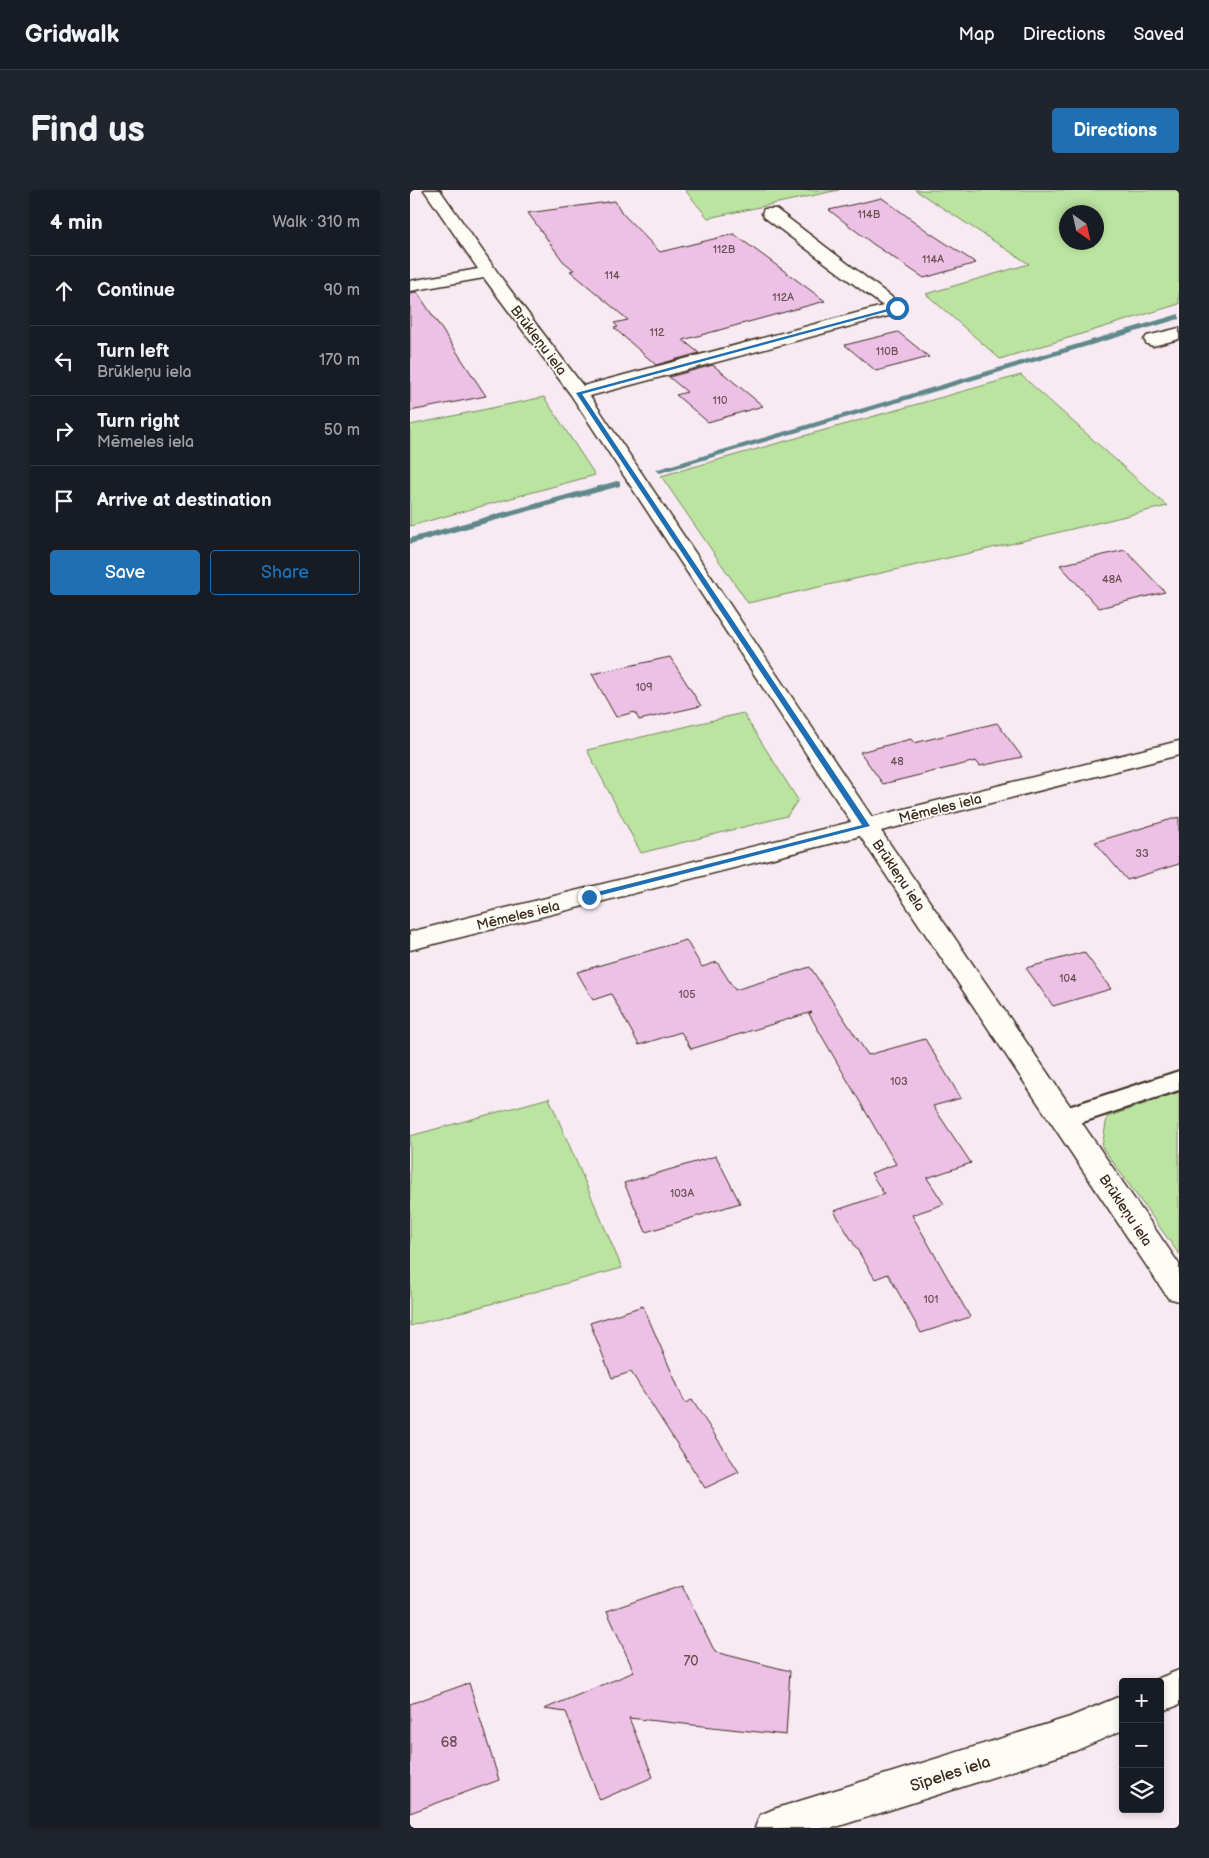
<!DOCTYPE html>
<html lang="en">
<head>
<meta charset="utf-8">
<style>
  body { margin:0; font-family:"Balsamiq Sans",sans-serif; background:#20242c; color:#f1f3f6 }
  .controls { position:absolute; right:15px; bottom:15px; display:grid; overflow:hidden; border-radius:5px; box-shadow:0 2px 8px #0003 }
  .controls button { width:45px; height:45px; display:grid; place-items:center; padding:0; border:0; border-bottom:1px solid #363941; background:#171b24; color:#f1f3f6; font:25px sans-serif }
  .compass { position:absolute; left:649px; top:15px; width:45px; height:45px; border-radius:50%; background:#171b24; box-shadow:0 2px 8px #0003; rotate:146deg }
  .stop { position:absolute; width:15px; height:15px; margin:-11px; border:4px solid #1f6fb2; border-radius:50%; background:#fff }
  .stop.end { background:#1f6fb2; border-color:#fff; box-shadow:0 1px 5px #0008 }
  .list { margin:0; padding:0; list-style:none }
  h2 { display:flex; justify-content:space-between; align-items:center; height:65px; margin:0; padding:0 20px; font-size:21px }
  h2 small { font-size:16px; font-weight:400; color:#9ea1a6 }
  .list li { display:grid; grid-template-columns:32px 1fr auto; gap:15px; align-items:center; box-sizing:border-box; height:70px; padding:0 20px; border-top:1px solid #363941 }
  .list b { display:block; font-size:19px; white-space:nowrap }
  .list p { margin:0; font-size:16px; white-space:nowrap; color:#9ea1a6 }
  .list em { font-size:16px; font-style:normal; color:#9ea1a6 }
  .actions { display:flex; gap:10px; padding:15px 20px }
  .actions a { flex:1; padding:11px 0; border:1px solid #1f6fb2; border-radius:5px; text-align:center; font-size:18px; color:#1f6fb2 }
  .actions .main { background:#1f6fb2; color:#fff }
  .icon { flex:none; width:28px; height:28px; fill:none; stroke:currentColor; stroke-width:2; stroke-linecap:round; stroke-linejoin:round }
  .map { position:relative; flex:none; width:769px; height:1638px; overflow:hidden; border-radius:5px }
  header { display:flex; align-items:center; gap:30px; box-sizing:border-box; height:70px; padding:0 25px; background:#171b24; border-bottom:1px solid #363941 }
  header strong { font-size:24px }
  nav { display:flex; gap:28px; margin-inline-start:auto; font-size:18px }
  .intro { display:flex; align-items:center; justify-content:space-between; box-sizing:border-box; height:120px; padding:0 30px }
  h1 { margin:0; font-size:35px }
  .button { padding:12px 22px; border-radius:5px; background:#1f6fb2; color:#fff; font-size:18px; font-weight:700 }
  main { display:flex; gap:30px; padding:0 30px }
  aside { flex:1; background:#171b24; border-radius:5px; box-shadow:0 2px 8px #0003 }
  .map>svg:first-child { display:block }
  .green { fill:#bae4a0; stroke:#7a875f; fill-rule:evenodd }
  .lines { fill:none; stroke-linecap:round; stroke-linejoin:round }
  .stream { fill:#60888c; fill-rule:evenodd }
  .building { fill:#edc1e6; stroke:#3b2a1e }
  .lane-casing { stroke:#3b2a1e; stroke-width:4 }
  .street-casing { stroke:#3b2a1e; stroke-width:3 }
  .lane { fill:#fdfcf7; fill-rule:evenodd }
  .street { fill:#fdfcf7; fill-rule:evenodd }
  .route { fill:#1f6fb2 }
  .labels { text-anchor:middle; stroke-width:4; stroke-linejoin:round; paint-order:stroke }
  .number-label { font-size:11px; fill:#685050 }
  .street-label { font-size:14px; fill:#3b2a1e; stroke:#fdfcf7 }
  .near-number-label { font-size:14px; fill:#685050 }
  .near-street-label { font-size:16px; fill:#3b2a1e; stroke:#fdfcf7 }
</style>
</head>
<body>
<header>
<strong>Gridwalk</strong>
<nav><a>Map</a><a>Directions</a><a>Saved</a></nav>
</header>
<div class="intro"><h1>Find us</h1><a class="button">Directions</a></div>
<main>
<aside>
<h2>4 min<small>Walk · 310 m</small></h2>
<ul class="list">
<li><svg class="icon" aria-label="ahead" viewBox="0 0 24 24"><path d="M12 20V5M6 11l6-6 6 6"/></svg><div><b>Continue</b></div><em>90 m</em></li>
<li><svg class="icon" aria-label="left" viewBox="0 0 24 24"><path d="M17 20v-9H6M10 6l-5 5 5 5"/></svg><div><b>Turn left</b><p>Brūkleņu iela</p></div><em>170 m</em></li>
<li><svg class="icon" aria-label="right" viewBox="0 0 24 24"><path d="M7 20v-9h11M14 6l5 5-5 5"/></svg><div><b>Turn right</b><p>Mēmeles iela</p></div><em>50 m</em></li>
<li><svg class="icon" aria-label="arrive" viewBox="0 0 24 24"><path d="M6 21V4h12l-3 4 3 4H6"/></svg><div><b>Arrive at destination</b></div></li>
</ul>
<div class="actions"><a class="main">Save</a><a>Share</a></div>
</aside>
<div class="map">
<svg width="769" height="1638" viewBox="0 0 769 1638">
  <rect width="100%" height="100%" fill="#f8eaf2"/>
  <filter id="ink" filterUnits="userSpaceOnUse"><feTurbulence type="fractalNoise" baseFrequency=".02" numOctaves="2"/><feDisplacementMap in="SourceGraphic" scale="10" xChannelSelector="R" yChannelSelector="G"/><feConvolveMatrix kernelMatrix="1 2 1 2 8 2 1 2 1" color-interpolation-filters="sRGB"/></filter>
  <g filter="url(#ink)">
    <!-- green -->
    <g class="green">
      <polygon points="275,0 429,0 298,28"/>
      <path d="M505,0H769V114L590,169L516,104L619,74ZM656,22H686V52H656Z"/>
      <polygon points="611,185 757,316 600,354 338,413 251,286"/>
      <polygon points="134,207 185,285 0,336 0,235"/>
      <polygon points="333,523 388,610 377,626 231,663 177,560"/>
      <polygon points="769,902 769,1064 692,957 697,927"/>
      <polygon points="139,908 212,1078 0,1136 0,946"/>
    </g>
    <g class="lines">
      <!-- stream -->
      <g class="stream">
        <polygon points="769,124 769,129 253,282 250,283 245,280"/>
        <polygon points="207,291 210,292 210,296 0,354 0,348"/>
      </g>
    </g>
    <!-- building -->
    <g class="building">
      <polygon points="472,8 520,43 566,73 514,88 463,54 419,20"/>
      <polygon points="205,11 212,23 250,62 324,44 415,111 273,150 289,163 246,175 204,138 208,137 204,133 218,130 160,81 164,80 153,71 118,23"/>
      <polygon points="7,102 76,206 0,221 0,103"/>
      <polygon points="488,142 519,167 466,181 435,155"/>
      <polygon points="303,175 353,216 298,232 266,205 277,202 259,187"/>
      <polygon points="715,360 755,402 689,418 650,375"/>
      <polygon points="260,467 291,516 229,530 225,522 206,527 182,484"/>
      <polygon points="587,533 612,567 570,576 566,571 473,594 450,562 501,549 504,553"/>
      <polygon points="769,627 769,674 717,690 685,652"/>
      <polygon points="276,750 292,777 307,772 325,800 400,777 458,865 515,849 551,908 523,916 561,973 517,988 534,1014 502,1025 560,1127 511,1143 478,1084 465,1089 424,1021 474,1004 461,983 486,974 399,824 402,822 281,859 271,842 229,855 201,804 183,810 167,782"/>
      <polygon points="674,762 701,799 643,816 616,778"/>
      <polygon points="306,966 330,1013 236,1042 214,993"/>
      <polygon points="233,1116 275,1213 282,1210 329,1282 295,1298 221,1182 202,1188 180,1133"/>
      <polygon points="272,1395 305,1462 380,1481 376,1545 219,1528 243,1587 190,1610 156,1522 134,1519 224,1482 197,1421"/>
      <polygon points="59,1493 89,1590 0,1623 0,1514"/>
    </g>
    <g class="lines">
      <defs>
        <polygon id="lane" points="769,881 769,900 655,938 646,935 642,928 646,921"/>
        <g id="street">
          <polygon points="14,0 30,0 95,93 173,196 473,116 354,27 352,23 354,19 366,19 496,118 493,122 180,206 462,627 769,551 769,565 471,641 769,1074 769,1111 758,1108 450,646 0,760 0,742 441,632 161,205 74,88 0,101 0,91 68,79"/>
          <polygon points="769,138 769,149 743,156 737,154 734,150 737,146"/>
          <polygon points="769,1480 769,1515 750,1522 750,1492 740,1492"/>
          <polygon points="713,1505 713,1540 665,1561 423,1638 345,1638 350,1625 364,1619 660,1527"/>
        </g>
      </defs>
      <!-- lane casing -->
      <use href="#lane" class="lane-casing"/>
      <!-- street casing -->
      <use href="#street" class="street-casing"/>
      <!-- lane -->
      <use href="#lane" class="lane"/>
      <!-- street -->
      <use href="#street" class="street"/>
    </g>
  </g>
  <!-- route -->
  <polygon class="route" points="485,117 490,118 172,204 460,636 176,709 176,705 179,704 452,635 166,203"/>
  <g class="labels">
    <!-- number labels -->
    <g class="number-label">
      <text x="459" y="28">114B</text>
      <text x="314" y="63">112B</text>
      <text x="523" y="73">114A</text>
      <text x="202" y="89">114</text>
      <text x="373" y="111">112A</text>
      <text x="247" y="146">112</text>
      <text x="477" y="165">110B</text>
      <text x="310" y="214">110</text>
      <text x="702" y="393">48A</text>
      <text x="234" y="501">109</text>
      <text x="487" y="575">48</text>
      <text x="732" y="667">33</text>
      <text x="658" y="792">104</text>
      <text x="277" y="808">105</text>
      <text x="489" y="895">103</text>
      <text x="272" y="1007">103A</text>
      <text x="521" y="1113">101</text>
    </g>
    <!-- street labels -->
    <g class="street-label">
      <text transform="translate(129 150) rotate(53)" y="5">Brūkleņu iela</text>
      <text transform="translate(530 618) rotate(-14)" y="5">Mēmeles iela</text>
      <text transform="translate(489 685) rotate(56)" y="5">Brūkleņu iela</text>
      <text transform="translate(108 725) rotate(-14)" y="5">Mēmeles iela</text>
      <text transform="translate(716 1020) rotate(56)" y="5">Brūkleņu iela</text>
    </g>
    <!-- near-number labels -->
    <g class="near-number-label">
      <text x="281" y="1476">70</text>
      <text x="39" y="1557">68</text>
    </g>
    <!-- near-street labels -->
    <g class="near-street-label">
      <text transform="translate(540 1583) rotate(-18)" y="6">Sīpeles iela</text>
    </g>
  </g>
</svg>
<div class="controls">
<button>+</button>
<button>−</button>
<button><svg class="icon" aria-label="layers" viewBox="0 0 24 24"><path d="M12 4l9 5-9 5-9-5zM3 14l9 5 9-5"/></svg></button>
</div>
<svg class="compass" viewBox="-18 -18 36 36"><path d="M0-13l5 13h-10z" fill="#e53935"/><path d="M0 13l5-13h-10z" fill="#9ea1a6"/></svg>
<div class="stop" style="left:487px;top:118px"></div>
<div class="stop end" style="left:179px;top:707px"></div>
</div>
</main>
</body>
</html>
